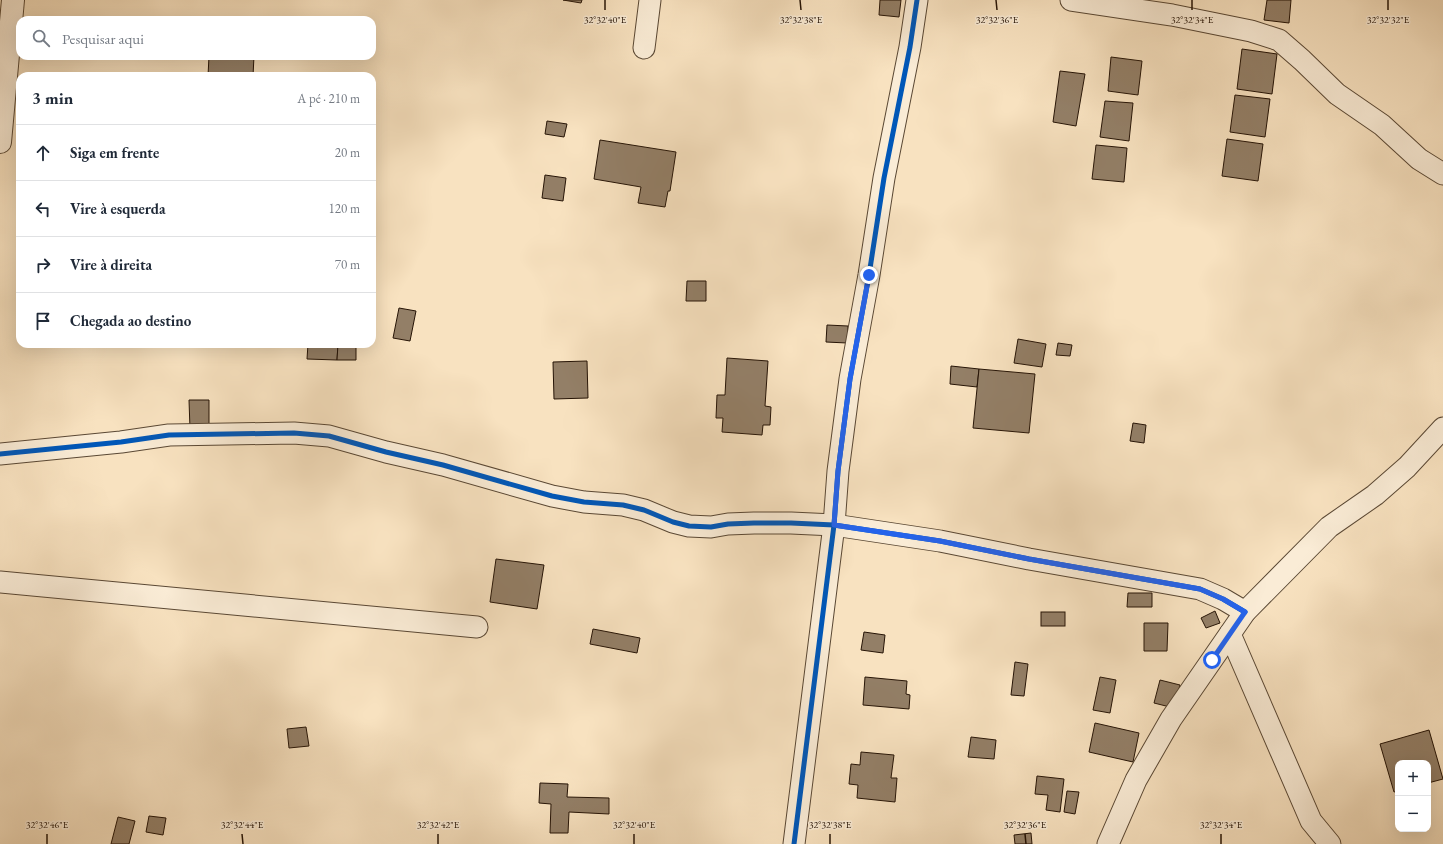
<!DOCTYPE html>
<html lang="pt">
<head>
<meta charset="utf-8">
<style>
  body { margin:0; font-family:"EB Garamond",serif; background:#f2f2f3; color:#1f2937 }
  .controls { position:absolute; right:12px; bottom:12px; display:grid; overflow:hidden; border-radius:8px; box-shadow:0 4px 16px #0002 }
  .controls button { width:36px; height:36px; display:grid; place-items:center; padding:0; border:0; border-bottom:1px solid #e0e1e3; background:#fff; color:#1f2937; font:20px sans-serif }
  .stop { position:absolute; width:12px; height:12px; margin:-9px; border:3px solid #2563eb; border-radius:50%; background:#fff }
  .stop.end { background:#2563eb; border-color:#fff; box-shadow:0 1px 4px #0008 }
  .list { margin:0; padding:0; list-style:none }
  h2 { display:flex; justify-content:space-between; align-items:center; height:52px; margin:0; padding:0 16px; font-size:17px }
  h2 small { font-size:13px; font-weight:400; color:#747a83 }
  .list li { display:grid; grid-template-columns:26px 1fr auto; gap:12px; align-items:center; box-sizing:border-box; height:56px; padding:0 16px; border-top:1px solid #e0e1e3 }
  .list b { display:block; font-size:15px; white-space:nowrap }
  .list em { font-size:13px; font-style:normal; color:#747a83 }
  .icon { flex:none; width:22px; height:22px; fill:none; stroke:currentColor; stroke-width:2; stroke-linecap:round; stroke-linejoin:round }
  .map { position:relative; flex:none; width:1443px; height:844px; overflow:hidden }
  .search { position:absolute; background:#fff; box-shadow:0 4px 16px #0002; left:16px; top:16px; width:360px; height:44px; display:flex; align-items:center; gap:10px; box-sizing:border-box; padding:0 14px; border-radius:12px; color:#747a83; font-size:15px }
  .panel { position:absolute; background:#fff; box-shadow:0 4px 16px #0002; left:16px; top:72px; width:360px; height:276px; border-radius:12px }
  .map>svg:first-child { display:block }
  .building { fill:#937f67; stroke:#261406 }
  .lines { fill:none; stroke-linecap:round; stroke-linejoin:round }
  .minor-casing { stroke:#5a4834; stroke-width:23 }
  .tertiary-casing { stroke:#5a4834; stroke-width:24 }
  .minor { stroke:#faecd6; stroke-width:21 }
  .tertiary { stroke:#faecd6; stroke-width:22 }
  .cycleway-casing { stroke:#faecd6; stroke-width:8 }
  .cycleway { stroke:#0057b8; stroke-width:5 }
  .route { stroke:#2563eb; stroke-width:5 }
  .ticks { fill:none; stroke:#261406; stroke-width:1.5 }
  .ticks-label { font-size:10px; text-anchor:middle; fill:#261406; stroke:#faecd6; stroke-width:3; stroke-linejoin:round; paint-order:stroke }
</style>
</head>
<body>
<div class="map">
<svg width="1443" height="844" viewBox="0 0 1443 844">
  <rect width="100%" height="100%" fill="#f8e2c0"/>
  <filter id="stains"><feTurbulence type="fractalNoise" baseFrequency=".005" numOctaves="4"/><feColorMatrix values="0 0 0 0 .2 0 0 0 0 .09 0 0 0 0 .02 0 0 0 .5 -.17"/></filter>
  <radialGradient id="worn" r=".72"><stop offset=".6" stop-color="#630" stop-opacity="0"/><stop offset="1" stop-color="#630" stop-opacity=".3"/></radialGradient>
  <!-- building -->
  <g class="building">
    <polygon points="563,0 582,0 581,3"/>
    <polygon points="880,0 901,0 899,17 879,15"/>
    <polygon points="1267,0 1291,0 1289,23 1264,20"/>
    <polygon points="1242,49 1277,54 1272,94 1237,89"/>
    <polygon points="209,56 254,56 253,76 208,76"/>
    <polygon points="1111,57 1142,61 1138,95 1108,91"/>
    <polygon points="1060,71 1085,74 1076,126 1053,122"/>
    <polygon points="1235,95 1270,99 1265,137 1230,132"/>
    <polygon points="1105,101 1133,103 1129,141 1100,137"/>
    <polygon points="547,121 567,124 564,137 545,134"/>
    <polygon points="1227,139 1263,144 1258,181 1222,176"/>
    <polygon points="600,140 676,152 670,191 668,191 665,207 638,203 641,187 594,179"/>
    <polygon points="1096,145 1127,148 1124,182 1092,179"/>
    <polygon points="545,175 566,178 563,201 542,198"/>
    <polygon points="687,281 706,281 706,301 686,301"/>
    <polygon points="399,308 416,311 410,341 393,338"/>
    <polygon points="827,325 848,326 847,343 826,342"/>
    <polygon points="1018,339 1046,344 1042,367 1014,363"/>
    <polygon points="1058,343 1072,345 1070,356 1056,355"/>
    <polygon points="308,344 338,344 337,360 307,359"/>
    <polygon points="338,344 356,344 356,360 337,360"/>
    <polygon points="727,358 768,361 765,406 771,407 770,425 763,425 762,435 722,432 723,418 716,418 717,395 725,395"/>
    <polygon points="587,361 588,398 554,399 553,362"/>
    <polygon points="951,366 979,369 977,387 950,384"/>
    <polygon points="979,369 1035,374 1029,433 973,428"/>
    <polygon points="189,400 209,400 209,429 190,429"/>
    <polygon points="1133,423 1146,425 1144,443 1130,441"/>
    <polygon points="496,559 544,565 537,609 490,602"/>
    <polygon points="1128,593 1152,593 1152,607 1127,607"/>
    <polygon points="1215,611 1220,623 1206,628 1201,618"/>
    <rect x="1041" y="612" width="24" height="14"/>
    <polygon points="1144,623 1168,623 1167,651 1144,651"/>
    <polygon points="593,629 640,638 637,653 590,644"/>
    <polygon points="864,632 885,635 883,653 861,650"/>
    <polygon points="1015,662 1028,664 1024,696 1011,695"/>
    <polygon points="865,677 907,681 906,694 910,695 909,709 863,705"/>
    <polygon points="1100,677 1116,680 1110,713 1093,710"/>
    <polygon points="1160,680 1180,685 1174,708 1154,703"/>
    <polygon points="1095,723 1139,733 1133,762 1089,752"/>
    <polygon points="306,727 309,746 289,748 287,729"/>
    <polygon points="1429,730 1443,779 1428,783 1428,763 1398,763 1398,791 1394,792 1380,744"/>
    <polygon points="971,737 996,740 994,759 968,757"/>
    <polygon points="861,752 894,755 891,778 897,778 895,802 857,798 858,785 849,784 851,764 860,765"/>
    <polygon points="1037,776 1064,779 1060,812 1046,810 1048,795 1035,794"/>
    <polygon points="540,783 568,784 567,797 609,798 609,814 569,812 568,833 550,833 551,804 539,803"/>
    <polygon points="1067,791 1079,792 1075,814 1064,812"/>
    <polygon points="149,816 166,818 163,835 146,832"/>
    <polygon points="118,817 135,821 129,844 111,844"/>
    <polygon points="1031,833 1032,844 1015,844 1014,835"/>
  </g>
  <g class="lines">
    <defs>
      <g id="minor">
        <polyline points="1071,0 1172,15 1251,31 1279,40 1302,60 1337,94 1382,125 1419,159 1443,174"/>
        <polyline points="644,48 650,0"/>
        <polyline points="0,454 121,442 169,435 294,433 329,436 386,452 443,465 552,496 584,502 623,505 644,510 673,522 689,526 711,527 728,524 754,523 791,523 834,525 940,541 1029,559 1200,589 1223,599 1245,612"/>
        <polyline points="0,582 477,627"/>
        <polyline points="1230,634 1311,821 1330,844"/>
        <polyline points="794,844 834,525 838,471 850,379 869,275 884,178 910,47 917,0"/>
        <polyline points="1108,844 1136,780 1171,719 1245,612 1329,527 1375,495 1407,467 1443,428"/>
      </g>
      <polyline id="tertiary" points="0,142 13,0"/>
    </defs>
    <!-- minor casing -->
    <use href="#minor" class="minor-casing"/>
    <!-- tertiary casing -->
    <use href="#tertiary" class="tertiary-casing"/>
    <!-- minor -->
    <use href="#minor" class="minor"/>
    <!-- tertiary -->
    <use href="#tertiary" class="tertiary"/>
    <defs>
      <g id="cycleway">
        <polyline points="0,454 121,442 169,435 294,433 329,436 386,452 443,465 552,496 584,502 623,505 644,510 673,522 689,526 711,527 728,524 754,523 791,523 834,525 940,541 1029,559 1200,589 1223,599 1245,612"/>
        <polyline points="794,844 834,525 838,471 850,379 869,275 884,178 910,47 917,0"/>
      </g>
    </defs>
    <!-- cycleway casing -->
    <use href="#cycleway" class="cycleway-casing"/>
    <!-- cycleway -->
    <use href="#cycleway" class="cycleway"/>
  </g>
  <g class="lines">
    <!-- route -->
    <polyline class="route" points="869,275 850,379 838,471 834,525 940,541 1029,559 1200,589 1223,599 1245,612 1212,660"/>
  </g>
  <!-- ticks -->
  <path class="ticks" d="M605,0V10M800,0L801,10M996,0L997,10M1192,0V10M1388,0V10M47,834V844M242,834L243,844M438,834V844M634,834V844M830,834V844M1025,834L1026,844M1221,834V844"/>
  <g class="ticks-label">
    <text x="605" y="23">32°32'40"E</text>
    <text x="801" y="23">32°32'38"E</text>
    <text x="997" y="23">32°32'36"E</text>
    <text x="1192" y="23">32°32'34"E</text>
    <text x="1388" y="23">32°32'32"E</text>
    <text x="47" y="828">32°32'46"E</text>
    <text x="242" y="828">32°32'44"E</text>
    <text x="438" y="828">32°32'42"E</text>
    <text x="634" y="828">32°32'40"E</text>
    <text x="830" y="828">32°32'38"E</text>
    <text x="1025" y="828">32°32'36"E</text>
    <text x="1221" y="828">32°32'34"E</text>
  </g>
  <rect width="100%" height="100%" filter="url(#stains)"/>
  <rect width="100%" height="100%" fill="url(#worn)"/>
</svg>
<div class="controls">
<button>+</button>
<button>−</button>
</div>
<div class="stop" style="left:1212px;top:660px"></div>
<div class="stop end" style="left:869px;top:275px"></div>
<div class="search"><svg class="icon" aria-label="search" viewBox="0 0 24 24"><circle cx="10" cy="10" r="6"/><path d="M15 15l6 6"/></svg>Pesquisar aqui</div>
<section class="panel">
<h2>3 min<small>A pé · 210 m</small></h2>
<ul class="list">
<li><svg class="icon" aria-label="ahead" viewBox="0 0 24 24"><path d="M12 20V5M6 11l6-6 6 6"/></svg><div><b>Siga em frente</b></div><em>20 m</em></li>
<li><svg class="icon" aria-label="left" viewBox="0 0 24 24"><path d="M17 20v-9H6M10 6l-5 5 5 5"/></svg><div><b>Vire à esquerda</b></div><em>120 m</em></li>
<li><svg class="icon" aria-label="right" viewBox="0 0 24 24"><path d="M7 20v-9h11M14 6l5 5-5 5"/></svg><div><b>Vire à direita</b></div><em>70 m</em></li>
<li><svg class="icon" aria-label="arrive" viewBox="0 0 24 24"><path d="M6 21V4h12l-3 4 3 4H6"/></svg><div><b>Chegada ao destino</b></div></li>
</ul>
</section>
</div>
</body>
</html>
